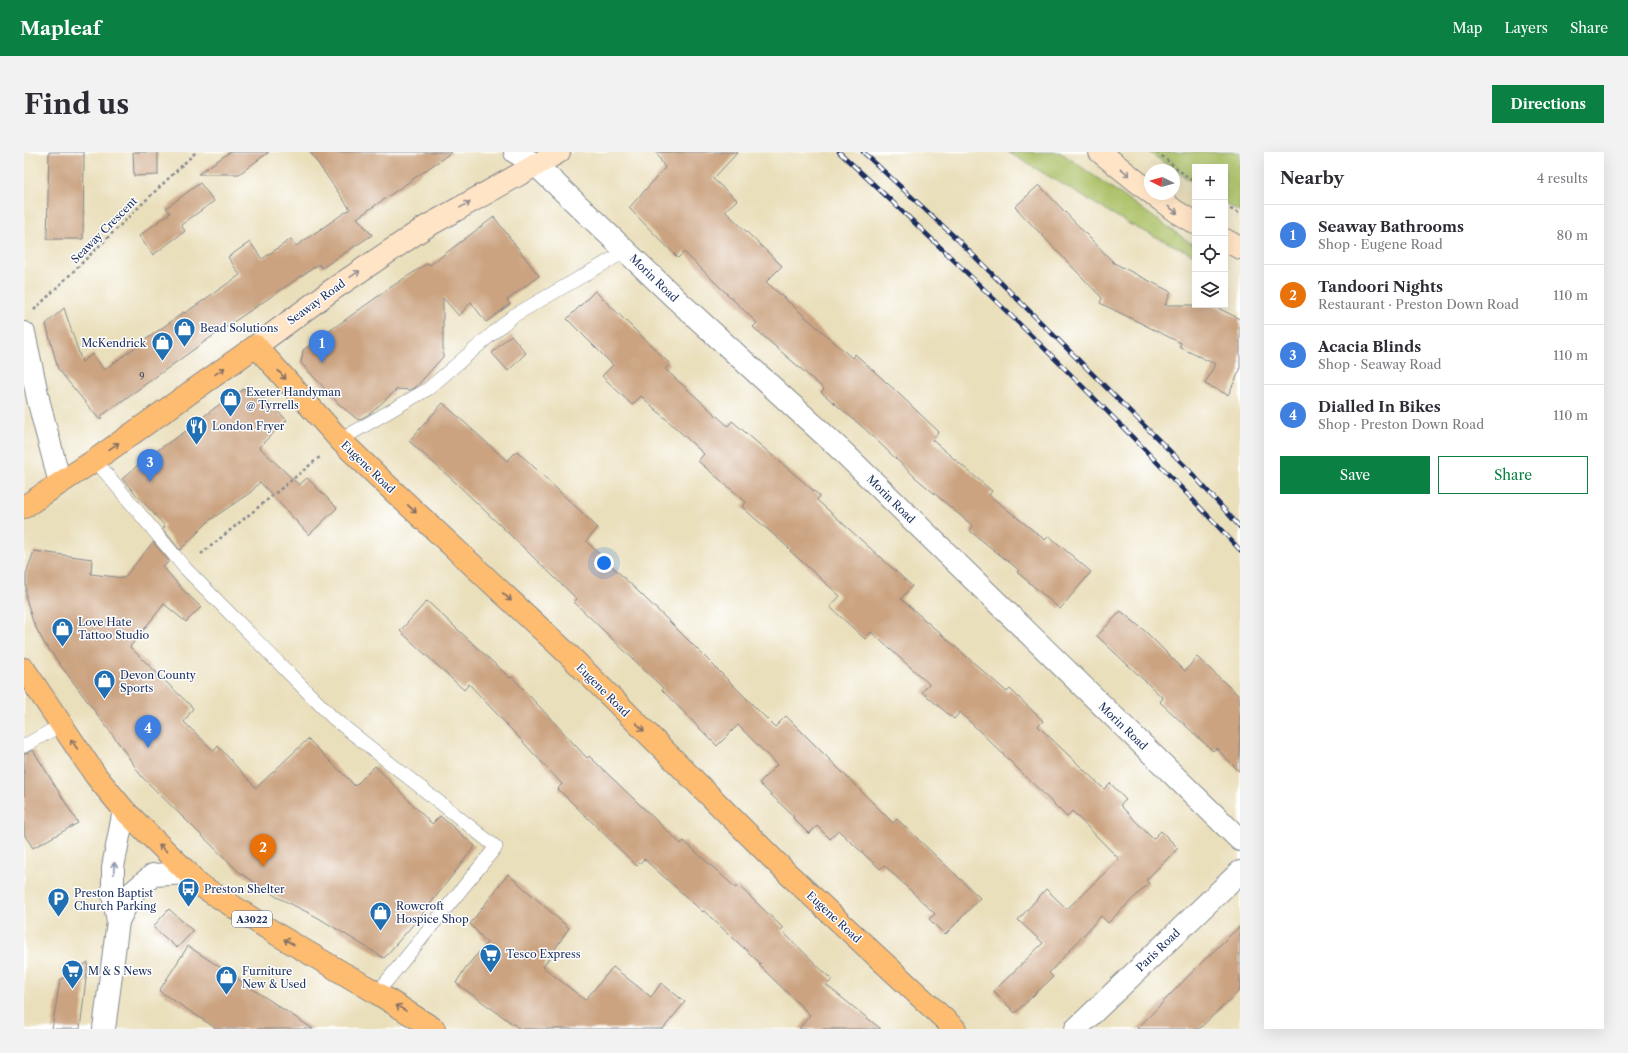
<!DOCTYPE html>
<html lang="en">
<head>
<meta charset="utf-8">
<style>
  body { margin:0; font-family:"Libre Caslon Text",serif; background:#f2f2f3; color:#2b2b33 }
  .controls { position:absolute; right:12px; top:12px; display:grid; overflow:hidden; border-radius:0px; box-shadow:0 4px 16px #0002 }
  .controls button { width:36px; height:36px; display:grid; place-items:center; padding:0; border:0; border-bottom:1px solid #e1e1e2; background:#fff; color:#2b2b33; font:20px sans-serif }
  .compass { position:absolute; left:1120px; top:12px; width:36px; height:36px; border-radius:50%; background:#fff; box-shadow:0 4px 16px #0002; rotate:276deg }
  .you { position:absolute; left:580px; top:411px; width:14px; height:14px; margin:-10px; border:3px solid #fff; border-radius:50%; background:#1a73e8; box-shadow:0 0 0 6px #1a73e833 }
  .badge { display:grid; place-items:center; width:26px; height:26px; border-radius:50%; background:#0b8043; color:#fff; font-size:13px; font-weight:700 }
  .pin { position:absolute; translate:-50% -33px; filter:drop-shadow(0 1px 2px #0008) }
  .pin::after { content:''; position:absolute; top:21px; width:14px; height:12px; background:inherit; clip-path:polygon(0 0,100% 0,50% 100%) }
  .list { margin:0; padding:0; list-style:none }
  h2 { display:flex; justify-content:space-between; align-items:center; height:52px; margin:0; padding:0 16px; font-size:17px }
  h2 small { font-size:13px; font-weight:400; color:#7c7c81 }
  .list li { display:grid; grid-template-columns:26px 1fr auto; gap:12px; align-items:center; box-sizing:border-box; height:60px; padding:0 16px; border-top:1px solid #e1e1e2 }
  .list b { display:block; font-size:15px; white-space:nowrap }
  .list p { margin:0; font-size:13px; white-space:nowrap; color:#7c7c81 }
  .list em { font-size:13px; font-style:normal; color:#7c7c81 }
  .actions { display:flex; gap:8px; padding:12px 16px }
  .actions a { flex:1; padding:9px 0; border:1px solid #0b8043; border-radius:0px; text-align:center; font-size:14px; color:#0b8043 }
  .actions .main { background:#0b8043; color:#fff }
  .icon { flex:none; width:22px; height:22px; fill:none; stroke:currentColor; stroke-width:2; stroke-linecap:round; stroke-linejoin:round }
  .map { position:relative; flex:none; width:1216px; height:877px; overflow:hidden; border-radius:0px }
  header { display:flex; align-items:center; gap:24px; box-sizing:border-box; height:56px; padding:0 20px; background:#0b8043; color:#fff }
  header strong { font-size:19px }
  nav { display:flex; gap:22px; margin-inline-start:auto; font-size:14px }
  .intro { display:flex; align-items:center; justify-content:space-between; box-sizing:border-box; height:96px; padding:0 24px }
  h1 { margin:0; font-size:28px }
  .button { padding:10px 18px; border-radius:0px; background:#0b8043; color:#fff; font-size:14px; font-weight:700 }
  main { display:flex; gap:24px; padding:0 24px }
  aside { flex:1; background:#fff; border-radius:0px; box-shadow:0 4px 16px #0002 }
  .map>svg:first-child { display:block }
  .green { fill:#aac065; stroke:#627862 }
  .building { fill:#cba380 }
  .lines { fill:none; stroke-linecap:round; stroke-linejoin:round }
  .service-casing { stroke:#82878c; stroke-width:14 }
  .minor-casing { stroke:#82878c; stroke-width:24 }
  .tertiary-casing { stroke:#82878c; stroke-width:24 }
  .secondary-casing { stroke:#82878c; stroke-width:24 }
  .primary-casing { stroke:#82878c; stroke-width:24 }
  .path { stroke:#82878c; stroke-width:2.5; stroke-dasharray:3 3; stroke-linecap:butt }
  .service { stroke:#fff; stroke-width:13 }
  .minor { stroke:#fff; stroke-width:22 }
  .tertiary { stroke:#fff; stroke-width:22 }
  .secondary { stroke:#ffe4c6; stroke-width:22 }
  .primary { stroke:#febc70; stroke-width:22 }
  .rail-casing { stroke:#1b2f5e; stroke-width:4.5 }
  .rail { stroke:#fff; stroke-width:3; stroke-dasharray:9; stroke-linecap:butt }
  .oneway { stroke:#8d8a92 }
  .oneway2 { stroke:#816e66 }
  .oneway3 { stroke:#8d97ae }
  .labels { text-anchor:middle; stroke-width:3; stroke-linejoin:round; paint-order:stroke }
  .number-label { font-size:9px; fill:#474c66 }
  .shield { fill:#fff; stroke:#5f6d8e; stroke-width:1 }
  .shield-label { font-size:10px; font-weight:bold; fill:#1b2f5e }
  .street-label { font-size:11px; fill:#1b2f5e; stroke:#fff }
  .poi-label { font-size:11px; fill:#1b2f5e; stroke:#fff; text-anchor:start }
</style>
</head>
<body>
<header>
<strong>Mapleaf</strong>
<nav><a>Map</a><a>Layers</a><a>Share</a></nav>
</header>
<div class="intro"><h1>Find us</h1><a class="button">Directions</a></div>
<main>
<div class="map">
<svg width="1216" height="877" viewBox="0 0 1216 877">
  <rect width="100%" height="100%" fill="#fff"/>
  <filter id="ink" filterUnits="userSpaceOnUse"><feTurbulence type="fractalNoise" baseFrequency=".025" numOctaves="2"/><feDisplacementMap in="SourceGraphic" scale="8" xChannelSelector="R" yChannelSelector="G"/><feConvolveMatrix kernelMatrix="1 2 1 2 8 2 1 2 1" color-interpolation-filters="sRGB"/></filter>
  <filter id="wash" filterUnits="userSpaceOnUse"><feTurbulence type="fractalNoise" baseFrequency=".012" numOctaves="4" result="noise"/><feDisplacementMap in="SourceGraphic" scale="16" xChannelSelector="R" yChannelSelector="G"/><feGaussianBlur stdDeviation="0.9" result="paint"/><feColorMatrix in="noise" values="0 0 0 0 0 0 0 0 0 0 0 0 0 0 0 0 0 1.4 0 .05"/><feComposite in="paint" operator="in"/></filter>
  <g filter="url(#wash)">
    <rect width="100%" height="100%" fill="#eadfbb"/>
    <!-- green -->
    <g class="green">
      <polygon points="984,0 1036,0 1171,94 1170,103 1107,73"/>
      <polygon points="1125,0 1216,0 1216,60 1201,51 1201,15 1171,15 1171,32"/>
    </g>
    <g id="blocks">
      <!-- building -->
      <g class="building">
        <polygon points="25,0 60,0 59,87 23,87"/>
        <polygon points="109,0 134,0 134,23 110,24"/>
        <polygon points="206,0 245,0 215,22 174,22"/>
        <polygon points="286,0 428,0 333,66 348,83 298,116 295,112 183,188 77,264 78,266 75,267 34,217 22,172 40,156 58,210 69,202 80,218 160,160 161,161 216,123 204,105 226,90 238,107 267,87 272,94 326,57"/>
        <polygon points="632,0 714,0 689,27 713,48 701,59 758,114 742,130 828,206 831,202 873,240 915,280 908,288 968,339 965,343 1021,388 1025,384 1067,420 1036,457 993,420 995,418 946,379 949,374 892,326 841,277 797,240 800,237 729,175 733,171 660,100 654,106 605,56 641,16"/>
        <polygon points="176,31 190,49 157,73 161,79 129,103 115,84 146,61 142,56"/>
        <polygon points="1015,33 1090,111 1147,140 1141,153 1188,153 1216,167 1216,218 1204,243 1181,232 1191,212 1155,195 1157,191 1076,151 1078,146 991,55"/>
        <polygon points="470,65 515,124 483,148 486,152 462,170 447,150 435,164 419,146 419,205 391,236 386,238 373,237 347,261 334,268 316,253 277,211 279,198 367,135 404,111 406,113"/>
        <polygon points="571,139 646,212 641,217 704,274 708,269 796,344 793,348 888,434 877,447 983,540 986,537 1019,569 1014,574 1080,637 1086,631 1102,648 1096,653 1129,687 1137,679 1154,696 1122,728 1125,731 1084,771 1077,764 1025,821 1029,825 991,861 970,839 1019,791 994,768 1022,737 1043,757 1095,707 1048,659 1043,665 936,560 930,567 898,540 905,532 847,480 841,487 806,455 816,444 766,399 767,398 718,355 722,350 674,309 680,302 617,244 608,253 578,224 589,213 543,167"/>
        <polygon points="487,183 502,201 484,219 468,201"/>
        <polygon points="225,234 263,268 235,295 275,333 283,326 313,356 285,383 236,330 227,340 186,368 156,398 139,377 141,374 98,327 125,304 168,275 167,274 192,255"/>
        <polygon points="419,251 483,309 493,299 574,376 562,389 649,473 751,575 762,564 869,671 873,667 956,746 921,783 905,767 911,762 860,713 856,717 814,678 806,687 793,674 785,682 769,666 770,665 735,631 753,613 714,573 693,594 638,538 639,536 550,450 553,447 432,331 385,289"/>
        <polygon points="129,390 145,409 139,415 160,439 177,455 162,470 140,452 106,495 169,556 160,570 190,599 194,594 232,636 284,587 331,634 351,614 408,672 416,664 451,694 400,760 360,806 293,765 253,745 215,720 118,625 99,597 20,491 9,470 2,446 2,422 10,399 68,407 67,422 100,426"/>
        <polygon points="403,449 486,526 488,525 563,606 565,604 657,692 660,689 712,736 714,733 759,776 757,778 808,828 802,833 857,877 775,877 786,863 735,813 737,812 680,759 679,760 620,707 613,714 534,637 538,632 445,532 440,538 376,479"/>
        <polygon points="1097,459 1122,480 1161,519 1173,505 1216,545 1216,620 1192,596 1189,599 1136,550 1139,546 1073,484"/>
        <polygon points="9,598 54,671 9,696 0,682 0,602"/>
        <polygon points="484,722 545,776 519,815 561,848 589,815 627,845 637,831 661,850 639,877 496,877 432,831 442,815 463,791 446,772"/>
        <polygon points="145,757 169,779 153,796 129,775"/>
        <polygon points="1216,774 1216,838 1175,877 1113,877 1175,813"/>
        <polygon points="164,794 289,877 193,877 135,839"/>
        <polygon points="64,810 56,877 28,877 36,828"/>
      </g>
    </g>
  </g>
  <g filter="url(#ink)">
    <use href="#blocks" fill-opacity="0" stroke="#82878c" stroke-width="1"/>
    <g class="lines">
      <defs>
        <g id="service">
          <polyline points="316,288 404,237 489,164 602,99"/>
          <polyline points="71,308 161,416 309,566 472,695 353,841"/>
          <polyline points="0,594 37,573"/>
        </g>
        <g id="minor">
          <polyline points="491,0 512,13 652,147 817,298 1216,688"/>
          <polyline points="0,181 15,251 36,331"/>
          <polyline points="1052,877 1216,720"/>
        </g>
        <g id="tertiary">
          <polyline points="94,769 109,740 129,723 164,721"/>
          <polyline points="80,877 94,769 89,743 89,715 100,658"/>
        </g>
        <g id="secondary">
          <polyline points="1076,0 1126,40"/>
          <polyline points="1129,42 1151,59 1171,71"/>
          <polyline points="1201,88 1216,96"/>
          <polyline points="232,194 308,138 400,76 535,0"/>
        </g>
        <g id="primary">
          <polyline points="0,355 71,308 232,194 316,288 367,337 545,503 762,720 931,877"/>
          <polyline points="0,517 72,624 100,658 164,721 174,732 254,783 353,841 410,877"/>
        </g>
      </defs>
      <!-- service casing -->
      <use href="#service" class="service-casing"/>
      <!-- minor casing -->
      <use href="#minor" class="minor-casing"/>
      <!-- tertiary casing -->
      <use href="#tertiary" class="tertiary-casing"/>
      <!-- secondary casing -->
      <use href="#secondary" class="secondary-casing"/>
      <!-- primary casing -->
      <use href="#primary" class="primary-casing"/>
      <!-- path -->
      <g class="path">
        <polyline points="1133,0 1171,31"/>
        <polyline points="1201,54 1216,62"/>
        <polyline points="10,158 118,52 172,0"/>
        <polyline points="177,402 297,304"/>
      </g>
      <!-- service -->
      <use href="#service" class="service"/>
      <!-- minor -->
      <use href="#minor" class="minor"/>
      <!-- tertiary -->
      <use href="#tertiary" class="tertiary"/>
      <!-- secondary -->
      <use href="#secondary" class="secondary"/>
      <!-- primary -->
      <use href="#primary" class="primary"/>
      <defs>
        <g id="rail">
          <path d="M815,0C953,128 1088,260 1216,398"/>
          <polyline points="839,0 934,88 1163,316 1216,375"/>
        </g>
      </defs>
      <!-- rail casing -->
      <use href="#rail" class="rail-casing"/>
      <!-- rail -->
      <use href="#rail" class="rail"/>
    </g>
    <!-- one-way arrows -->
    <defs><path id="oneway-shaft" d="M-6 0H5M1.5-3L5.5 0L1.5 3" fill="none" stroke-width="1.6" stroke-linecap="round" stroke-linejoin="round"/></defs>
    <g class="oneway">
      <use href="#oneway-shaft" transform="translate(1101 20) rotate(39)"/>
      <use href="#oneway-shaft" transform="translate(441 53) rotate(-29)"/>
      <use href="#oneway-shaft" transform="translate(1149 58) rotate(36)"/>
      <use href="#oneway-shaft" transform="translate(331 122) rotate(-34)"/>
    </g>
    <g class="oneway2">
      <use href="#oneway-shaft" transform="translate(196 219) rotate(-35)"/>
      <use href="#oneway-shaft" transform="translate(258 223) rotate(48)"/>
      <use href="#oneway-shaft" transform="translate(90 294) rotate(-35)"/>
      <use href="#oneway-shaft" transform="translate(388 357) rotate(43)"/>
      <use href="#oneway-shaft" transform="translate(483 445) rotate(43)"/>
      <use href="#oneway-shaft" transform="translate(616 575) rotate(45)"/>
      <use href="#oneway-shaft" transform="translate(50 592) rotate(-124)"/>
      <use href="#oneway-shaft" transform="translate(139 696) rotate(-136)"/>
      <use href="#oneway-shaft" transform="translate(265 790) rotate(-150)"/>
      <use href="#oneway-shaft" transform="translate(377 856) rotate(-149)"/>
    </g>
    <use class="oneway3" href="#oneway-shaft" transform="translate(90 716) rotate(-86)"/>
  </g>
  <!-- icons -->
  <defs>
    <symbol id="shop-pin" viewBox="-11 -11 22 30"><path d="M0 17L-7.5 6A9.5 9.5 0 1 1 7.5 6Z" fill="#1f6fb2" stroke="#fff"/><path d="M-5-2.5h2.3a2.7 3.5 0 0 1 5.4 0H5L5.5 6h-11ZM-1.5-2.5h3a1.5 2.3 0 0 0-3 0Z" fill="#fff"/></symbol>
    <symbol id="restaurant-pin" viewBox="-11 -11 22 30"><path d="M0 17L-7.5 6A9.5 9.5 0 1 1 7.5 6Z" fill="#1f6fb2" stroke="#fff"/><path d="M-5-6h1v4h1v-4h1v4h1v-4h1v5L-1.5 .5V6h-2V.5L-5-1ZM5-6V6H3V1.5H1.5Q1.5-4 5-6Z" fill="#fff"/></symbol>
    <symbol id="bus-pin" viewBox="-11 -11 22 30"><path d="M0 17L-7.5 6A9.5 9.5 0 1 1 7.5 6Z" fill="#1f6fb2" stroke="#fff"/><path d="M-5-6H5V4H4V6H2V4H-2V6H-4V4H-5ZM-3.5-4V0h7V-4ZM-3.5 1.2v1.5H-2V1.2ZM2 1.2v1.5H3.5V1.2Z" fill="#fff"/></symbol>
    <symbol id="parking-pin" viewBox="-11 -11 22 30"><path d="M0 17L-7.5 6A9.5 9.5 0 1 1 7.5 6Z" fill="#1f6fb2" stroke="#fff"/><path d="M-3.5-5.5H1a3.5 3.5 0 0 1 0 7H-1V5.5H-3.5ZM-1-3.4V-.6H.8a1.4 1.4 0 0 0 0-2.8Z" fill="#fff"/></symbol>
    <symbol id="supermarket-pin" viewBox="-11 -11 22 30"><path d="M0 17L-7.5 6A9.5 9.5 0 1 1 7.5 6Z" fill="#1f6fb2" stroke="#fff"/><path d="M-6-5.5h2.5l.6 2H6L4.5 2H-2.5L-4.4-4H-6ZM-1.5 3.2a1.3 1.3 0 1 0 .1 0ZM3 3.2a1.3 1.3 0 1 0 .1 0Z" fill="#fff"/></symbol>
  </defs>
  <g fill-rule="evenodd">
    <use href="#shop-pin" x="148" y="164" width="25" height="34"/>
    <use href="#shop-pin" x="126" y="178" width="25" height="34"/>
    <use href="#shop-pin" x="194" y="234" width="25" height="34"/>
    <use href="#restaurant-pin" x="160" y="262" width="25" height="34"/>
    <use href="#shop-pin" x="26" y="464" width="25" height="34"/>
    <use href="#shop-pin" x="68" y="516" width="25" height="34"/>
    <use href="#bus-pin" x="152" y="724" width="25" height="34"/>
    <use href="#parking-pin" x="22" y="734" width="25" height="34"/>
    <use href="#shop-pin" x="344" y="748" width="25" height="34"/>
    <use href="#supermarket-pin" x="454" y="790" width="25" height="34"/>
    <use href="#supermarket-pin" x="36" y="806" width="25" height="34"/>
    <use href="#shop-pin" x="190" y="812" width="25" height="34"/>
  </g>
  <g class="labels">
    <!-- number labels -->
    <g class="number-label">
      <text x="118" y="227">9</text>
    </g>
    <!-- shield labels -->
    <rect class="shield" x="208" y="759" width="40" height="16" rx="3"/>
    <g class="shield-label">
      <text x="228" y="771">A3022</text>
    </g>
    <!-- street labels -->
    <g class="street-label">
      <text transform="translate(80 78) rotate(-45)" y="4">Seaway Crescent</text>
      <text transform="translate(630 126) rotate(44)" y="4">Morin Road</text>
      <text transform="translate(292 150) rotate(-36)" y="4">Seaway Road</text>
      <text transform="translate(344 315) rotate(44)" y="4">Eugene Road</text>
      <text transform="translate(867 347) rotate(45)" y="4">Morin Road</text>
      <text transform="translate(579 538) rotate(45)" y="4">Eugene Road</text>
      <text transform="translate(1099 574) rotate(44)" y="4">Morin Road</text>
      <text transform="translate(810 765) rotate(43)" y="4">Eugene Road</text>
      <text transform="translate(1134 798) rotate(-44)" y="4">Paris Road</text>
    </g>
    <!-- poi labels -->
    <g class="poi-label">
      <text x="176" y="180">Bead Solutions</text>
      <text x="122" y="195" text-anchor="end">McKendrick</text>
      <text x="222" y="244">Exeter Handyman<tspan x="222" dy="13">@ Tyrrells</tspan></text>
      <text x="188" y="278">London Fryer</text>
      <text x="54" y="474">Love Hate<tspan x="54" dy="13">Tattoo Studio</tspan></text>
      <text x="96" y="527">Devon County<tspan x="96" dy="13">Sports</tspan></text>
      <text x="180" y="741">Preston Shelter</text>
      <text x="50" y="745">Preston Baptist<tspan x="50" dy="13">Church Parking</tspan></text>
      <text x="372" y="758">Rowcroft<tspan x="372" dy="13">Hospice Shop</tspan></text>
      <text x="482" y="806">Tesco Express</text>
      <text x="64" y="823">M &amp; S News</text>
      <text x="218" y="823">Furniture<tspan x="218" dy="13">New &amp; Used</tspan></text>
    </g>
  </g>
</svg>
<div class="controls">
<button>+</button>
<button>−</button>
<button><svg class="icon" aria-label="locate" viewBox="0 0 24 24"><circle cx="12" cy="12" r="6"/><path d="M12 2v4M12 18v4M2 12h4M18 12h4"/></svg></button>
<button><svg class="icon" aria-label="layers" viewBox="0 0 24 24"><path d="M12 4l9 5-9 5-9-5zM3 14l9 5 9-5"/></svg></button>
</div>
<svg class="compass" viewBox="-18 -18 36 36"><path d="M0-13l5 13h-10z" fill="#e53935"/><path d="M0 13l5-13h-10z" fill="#7c7c81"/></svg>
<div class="you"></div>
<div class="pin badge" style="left:298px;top:211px;background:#3f7fe0">1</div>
<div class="pin badge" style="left:239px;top:715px;background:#e8710a">2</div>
<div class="pin badge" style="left:126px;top:330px;background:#3f7fe0">3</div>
<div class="pin badge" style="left:124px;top:596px;background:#3f7fe0">4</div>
</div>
<aside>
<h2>Nearby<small>4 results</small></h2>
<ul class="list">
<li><span class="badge" style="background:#3f7fe0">1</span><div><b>Seaway Bathrooms</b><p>Shop · Eugene Road</p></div><em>80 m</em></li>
<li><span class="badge" style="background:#e8710a">2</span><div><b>Tandoori Nights</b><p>Restaurant · Preston Down Road</p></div><em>110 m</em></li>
<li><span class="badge" style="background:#3f7fe0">3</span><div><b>Acacia Blinds</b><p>Shop · Seaway Road</p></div><em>110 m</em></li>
<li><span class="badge" style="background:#3f7fe0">4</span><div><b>Dialled In Bikes</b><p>Shop · Preston Down Road</p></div><em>110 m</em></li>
</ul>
<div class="actions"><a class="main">Save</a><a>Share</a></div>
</aside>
</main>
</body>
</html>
